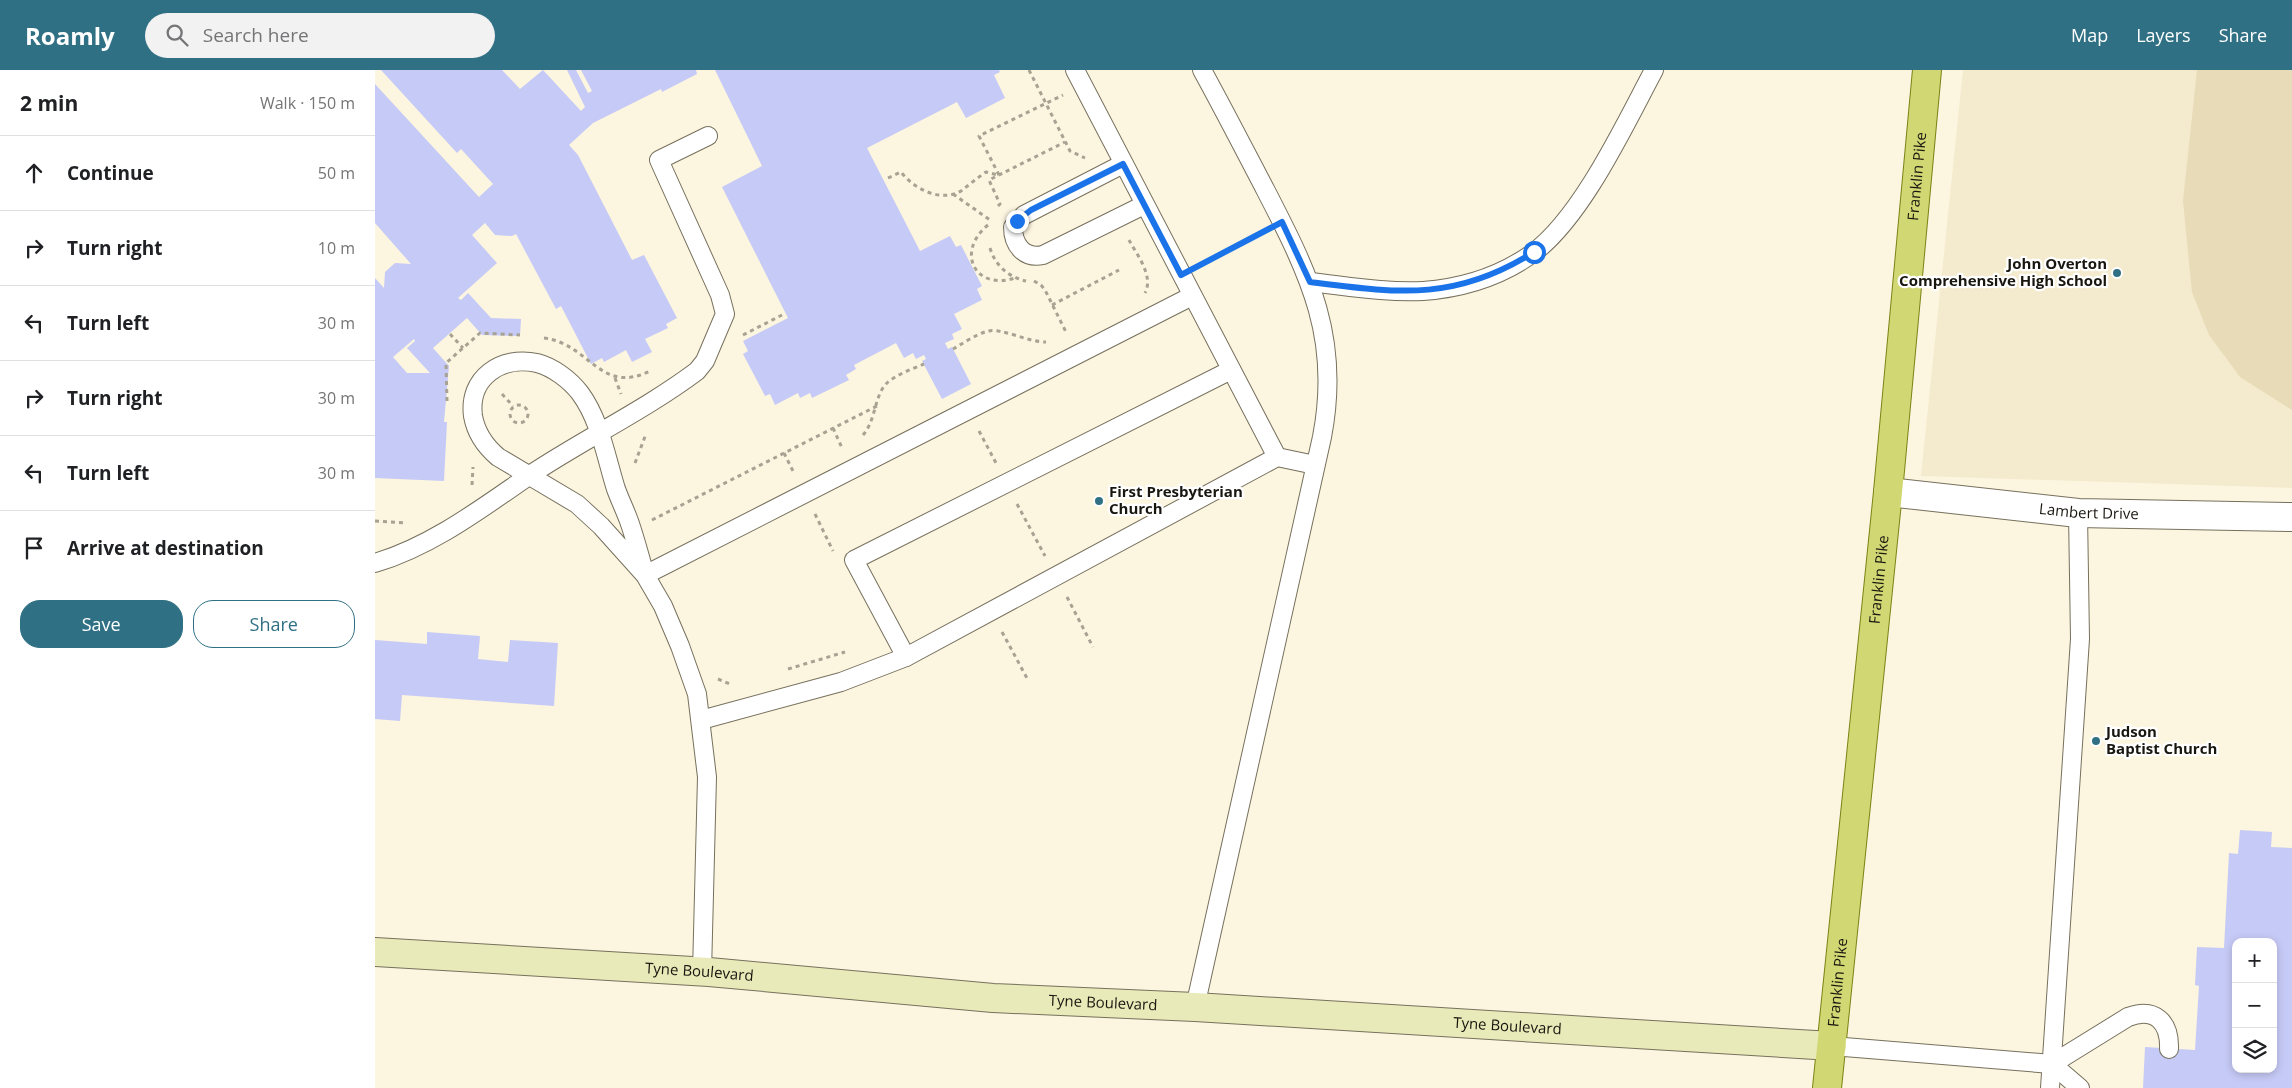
<!DOCTYPE html>
<html lang="en">
<head>
<meta charset="utf-8">
<style>
  body { margin:0; font-family:"Open Sans",sans-serif; background:#f2f2f2; color:#202124 }
  .controls { position:absolute; right:15px; bottom:15px; display:grid; overflow:hidden; border-radius:10px; box-shadow:0 2px 8px #0003 }
  .controls button { width:45px; height:45px; display:grid; place-items:center; padding:0; border:0; border-bottom:1px solid #e0e0e0; background:#fff; color:#202124; font:25px sans-serif }
  .stop { position:absolute; width:15px; height:15px; margin:-11px; border:4px solid #1a73e8; border-radius:50%; background:#fff }
  .stop.end { background:#1a73e8; border-color:#fff; box-shadow:0 1px 5px #0008 }
  .list { margin:0; padding:0; list-style:none }
  h2 { display:flex; justify-content:space-between; align-items:center; height:65px; margin:0; padding:0 20px; font-size:21px }
  h2 small { font-size:16px; font-weight:400; color:#757577 }
  .list li { display:grid; grid-template-columns:32px 1fr auto; gap:15px; align-items:center; box-sizing:border-box; height:75px; padding:0 20px; border-top:1px solid #e0e0e0 }
  .list b { display:block; font-size:19px; white-space:nowrap }
  .list em { font-size:16px; font-style:normal; color:#757577 }
  .actions { display:flex; gap:10px; padding:15px 20px }
  .actions a { flex:1; padding:11px 0; border:1px solid #307084; border-radius:20px; text-align:center; font-size:18px; color:#307084 }
  .actions .main { background:#307084; color:#fff }
  .icon { flex:none; width:28px; height:28px; fill:none; stroke:currentColor; stroke-width:2; stroke-linecap:round; stroke-linejoin:round }
  .map { position:relative; flex:none; width:1917px; height:1018px; overflow:hidden }
  header { display:flex; align-items:center; gap:30px; box-sizing:border-box; height:70px; padding:0 25px; background:#307084; color:#fff }
  header strong { font-size:24px }
  nav { display:flex; gap:28px; margin-inline-start:auto; font-size:18px }
  .search { width:350px; height:45px; background:#f2f2f2; display:flex; align-items:center; gap:12px; box-sizing:border-box; padding:0 18px; border-radius:28px; color:#757577; font-size:19px }
  main { display:flex }
  aside { flex:1; background:#fff }
  .map>svg:first-child { display:block }
  .built { fill:#f4eacd }
  .pitch { fill:#e8dbb7 }
  .building { fill:#c6caf6; fill-rule:evenodd }
  .lines { fill:none; stroke-linecap:round; stroke-linejoin:round }
  .lane-casing { stroke:#76705d; stroke-width:20 }
  .street-casing { stroke:#76705d; stroke-width:30 }
  .secondary-casing { stroke:#76705d; stroke-width:30 }
  .primary-casing { stroke:#7c8214; stroke-width:30 }
  .path { stroke:#a7a292; stroke-width:3; stroke-dasharray:4 4; stroke-linecap:butt }
  .lane { stroke:#fff; stroke-width:18 }
  .street { stroke:#fff; stroke-width:28 }
  .secondary { stroke:#e8ebb9; stroke-width:28 }
  .primary { stroke:#d0d773; stroke-width:28 }
  .route { stroke:#1a73e8; stroke-width:6 }
  .poi-dot { fill:#307084; stroke:#fff; stroke-width:2 }
  .labels { text-anchor:middle; stroke-width:4.5; stroke-linejoin:round; paint-order:stroke }
  .street-label { font-size:15px; fill:#19160f; stroke:#fff }
  .poi-label { font-size:15px; font-weight:bold; fill:#19160f; stroke:#fff; text-anchor:start }
</style>
</head>
<body>
<header>
<strong>Roamly</strong>
<div class="search"><svg class="icon" aria-label="search" viewBox="0 0 24 24"><circle cx="10" cy="10" r="6"/><path d="M15 15l6 6"/></svg>Search here</div>
<nav><a>Map</a><a>Layers</a><a>Share</a></nav>
</header>
<main>
<aside>
<h2>2 min<small>Walk · 150 m</small></h2>
<ul class="list">
<li><svg class="icon" aria-label="ahead" viewBox="0 0 24 24"><path d="M12 20V5M6 11l6-6 6 6"/></svg><div><b>Continue</b></div><em>50 m</em></li>
<li><svg class="icon" aria-label="right" viewBox="0 0 24 24"><path d="M7 20v-9h11M14 6l5 5-5 5"/></svg><div><b>Turn right</b></div><em>10 m</em></li>
<li><svg class="icon" aria-label="left" viewBox="0 0 24 24"><path d="M17 20v-9H6M10 6l-5 5 5 5"/></svg><div><b>Turn left</b></div><em>30 m</em></li>
<li><svg class="icon" aria-label="right" viewBox="0 0 24 24"><path d="M7 20v-9h11M14 6l5 5-5 5"/></svg><div><b>Turn right</b></div><em>30 m</em></li>
<li><svg class="icon" aria-label="left" viewBox="0 0 24 24"><path d="M17 20v-9H6M10 6l-5 5 5 5"/></svg><div><b>Turn left</b></div><em>30 m</em></li>
<li><svg class="icon" aria-label="arrive" viewBox="0 0 24 24"><path d="M6 21V4h12l-3 4 3 4H6"/></svg><div><b>Arrive at destination</b></div></li>
</ul>
<div class="actions"><a class="main">Save</a><a>Share</a></div>
</aside>
<div class="map">
<svg width="1917" height="1018" viewBox="0 0 1917 1018">
  <rect width="100%" height="100%" fill="#fcf5e0"/>
  <!-- built -->
  <polygon class="built" points="1588,0 1917,0 1917,418 1546,406"/>
  <!-- pitch -->
  <polygon class="pitch" points="1822,0 1917,0 1917,340 1865,307 1834,265 1817,222 1808,131"/>
  <!-- building -->
  <g class="building">
    <path d="M6,0H127L145,19L168,0L206,41L210,37L192,0H201L213,23L217,21L206,0H321L322,4L287,22L286,19L218,53L194,75L203,85L257,190L269,185L302,248L291,254L293,258L270,269L277,282L257,292L251,280L229,292L227,288L216,294L186,236L181,239L141,164L137,166L120,165L110,153L97,165L122,193L83,228L86,230L93,223L116,248L146,249L145,266L107,265L92,248L58,278L74,296L69,352H72L69,411L0,408V208L9,218L10,202L20,193L36,194L0,153V14L104,127L118,114L86,79L82,83ZM39,269L40,271L32,278L55,303H32L18,287Z"/>
    <polygon points="340,0 624,0 625,2 619,5 630,28 591,48 582,32 492,78 545,181 575,166 581,177 586,175 607,216 602,219 607,230 579,244 587,259 577,264 579,269 570,273 573,279 577,277 596,314 567,329 547,291 551,289 549,285 541,289 538,283 529,288 521,273 479,295 481,299 471,305 474,310 437,328 435,323 425,328 423,323 400,335 395,324 390,326 368,284 373,281 368,271 413,248 347,117 387,96"/>
    <polygon points="52,562 105,566 103,589 133,592 135,570 183,573 179,636 27,625 25,651 0,649 0,570 52,574"/>
    <path d="M1865,760L1897,762L1896,777L1917,778V1018H1768L1770,977L1820,980L1824,916L1820,915L1822,877L1849,878L1854,783L1863,784ZM1861,872H1898V999H1861Z"/>
  </g>
  <g class="lines">
    <defs>
      <g id="lane">
        <polyline points="700,0 902,387"/>
        <path d="M748,94L649,145L638,157C638,175 649,189 668,185L769,135"/>
        <path d="M935,212C972,216 1011,223 1048,221C1088,218 1126,206 1158,183C1207,147 1250,54 1279,0"/>
        <path d="M0,493C57,476 107,438 155,405C209,369 270,340 322,301L330,291L350,244L345,225L284,90L333,66"/>
        <path d="M270,505C265,487 260,468 254,451C250,440 245,430 241,419C231,387 225,350 205,323C195,310 178,297 162,293C126,285 93,308 98,346C101,363 110,376 123,387L202,434L226,456L270,505L288,536L305,576L322,624L332,707L327,902"/>
        <polyline points="270,505 817,226"/>
        <polyline points="531,587 479,490 856,300"/>
        <polyline points="326,650 466,612 531,587 902,387 940,395"/>
        <path d="M820,937L947,367C966,269 935,206 891,121C870,81 849,40 827,0"/>
        <polyline points="1457,976 1677,994"/>
        <polyline points="1675,1018 1705,569 1703,443"/>
        <path d="M1705,1018L1677,994L1753,947C1780,937 1795,952 1794,979"/>
      </g>
      <g id="street">
        <path id="s1" d="M1513,422L1703,443L1917,447"/>
      </g>
      <g id="secondary">
        <path id="s2" d="M0,882L334,902L618,928L820,937L1457,976"/>
      </g>
      <g id="primary">
        <path id="s3" d="M1452,1018L1513,422L1552,0"/>
      </g>
    </defs>
    <!-- lane casing -->
    <use href="#lane" class="lane-casing"/>
    <!-- street casing -->
    <use href="#street" class="street-casing"/>
    <!-- secondary casing -->
    <use href="#secondary" class="secondary-casing"/>
    <!-- primary casing -->
    <use href="#primary" class="primary-casing"/>
    <!-- path -->
    <g class="path">
      <polyline points="654,0 695,81 710,88"/>
      <polyline points="624,105 604,66 688,25"/>
      <path d="M513,108L526,102C538,118 565,133 586,121C594,115 602,108 611,102L623,105"/>
      <polyline points="578,124 615,150"/>
      <polyline points="623,136 625,134 614,110 690,72"/>
      <path d="M613,155C580,182 600,221 640,208"/>
      <path d="M754,170C762,185 779,206 770,223"/>
      <path d="M615,178C620,195 633,207 651,211"/>
      <polyline points="827,194 886,164"/>
      <polyline points="659,211 666,215 670,220 692,264"/>
      <polyline points="677,235 744,200"/>
      <polyline points="75,264 88,278"/>
      <polyline points="368,265 407,245"/>
      <path d="M169,268C216,274 225,327 277,300"/>
      <path d="M578,279C589,273 601,264 613,261C628,258 652,272 671,272"/>
      <polyline points="240,308 246,324"/>
      <polyline points="127,324 138,336"/>
      <polyline points="72,331 71,293 105,263 145,265"/>
      <circle cx="144" cy="344" r="9"/>
      <polyline points="458,358 467,378"/>
      <polyline points="604,361 621,393"/>
      <path d="M488,365C501,350 499,327 511,314C520,305 537,299 549,294"/>
      <polyline points="409,383 419,403"/>
      <polyline points="260,393 271,364"/>
      <polyline points="97,415 98,397"/>
      <polyline points="642,434 670,486"/>
      <polyline points="440,444 458,481"/>
      <polyline points="277,450 502,336"/>
      <polyline points="0,451 32,453"/>
      <polyline points="692,527 718,577"/>
      <polyline points="627,562 653,610"/>
      <polyline points="413,599 470,582"/>
      <polyline points="343,609 357,615"/>
    </g>
    <!-- lane -->
    <use href="#lane" class="lane"/>
    <!-- street -->
    <use href="#street" class="street"/>
    <!-- secondary -->
    <use href="#secondary" class="secondary"/>
    <!-- primary -->
    <use href="#primary" class="primary"/>
  </g>
  <g class="lines">
    <!-- route -->
    <path class="route" d="M642,151L656,140L748,94L806,205L907,152L935,212C1023,223 1080,232 1159,182"/>
  </g>
  <!-- markers -->
  <g class="poi-dot">
    <circle cx="1742" cy="203" r="5"/>
    <circle cx="724" cy="431" r="5"/>
    <circle cx="1721" cy="671" r="5"/>
  </g>
  <g class="labels">
    <!-- street labels -->
    <g class="street-label">
      <text dy="5" stroke="none"><textPath href="#s3" startOffset="916">Franklin Pike</textPath></text>
      <text dy="5" stroke="none"><textPath href="#s1" startOffset="202">Lambert Drive</textPath></text>
      <text dy="5" stroke="none"><textPath href="#s3" startOffset="511">Franklin Pike</textPath></text>
      <text dy="5" stroke="none"><textPath href="#s2" startOffset="325">Tyne Boulevard</textPath></text>
      <text dy="5" stroke="none"><textPath href="#s3" startOffset="106">Franklin Pike</textPath></text>
      <text dy="5" stroke="none"><textPath href="#s2" startOffset="730">Tyne Boulevard</textPath></text>
      <text dy="5" stroke="none"><textPath href="#s2" startOffset="1135">Tyne Boulevard</textPath></text>
    </g>
    <!-- poi labels -->
    <g class="poi-label">
      <text x="1732" y="199" text-anchor="end">John Overton<tspan x="1732" dy="17">Comprehensive High School</tspan></text>
      <text x="734" y="427">First Presbyterian<tspan x="734" dy="17">Church</tspan></text>
      <text x="1731" y="667">Judson<tspan x="1731" dy="17">Baptist Church</tspan></text>
    </g>
  </g>
</svg>
<div class="controls">
<button>+</button>
<button>−</button>
<button><svg class="icon" aria-label="layers" viewBox="0 0 24 24"><path d="M12 4l9 5-9 5-9-5zM3 14l9 5 9-5"/></svg></button>
</div>
<div class="stop" style="left:1159px;top:182px"></div>
<div class="stop end" style="left:642px;top:151px"></div>
</div>
</main>
</body>
</html>
